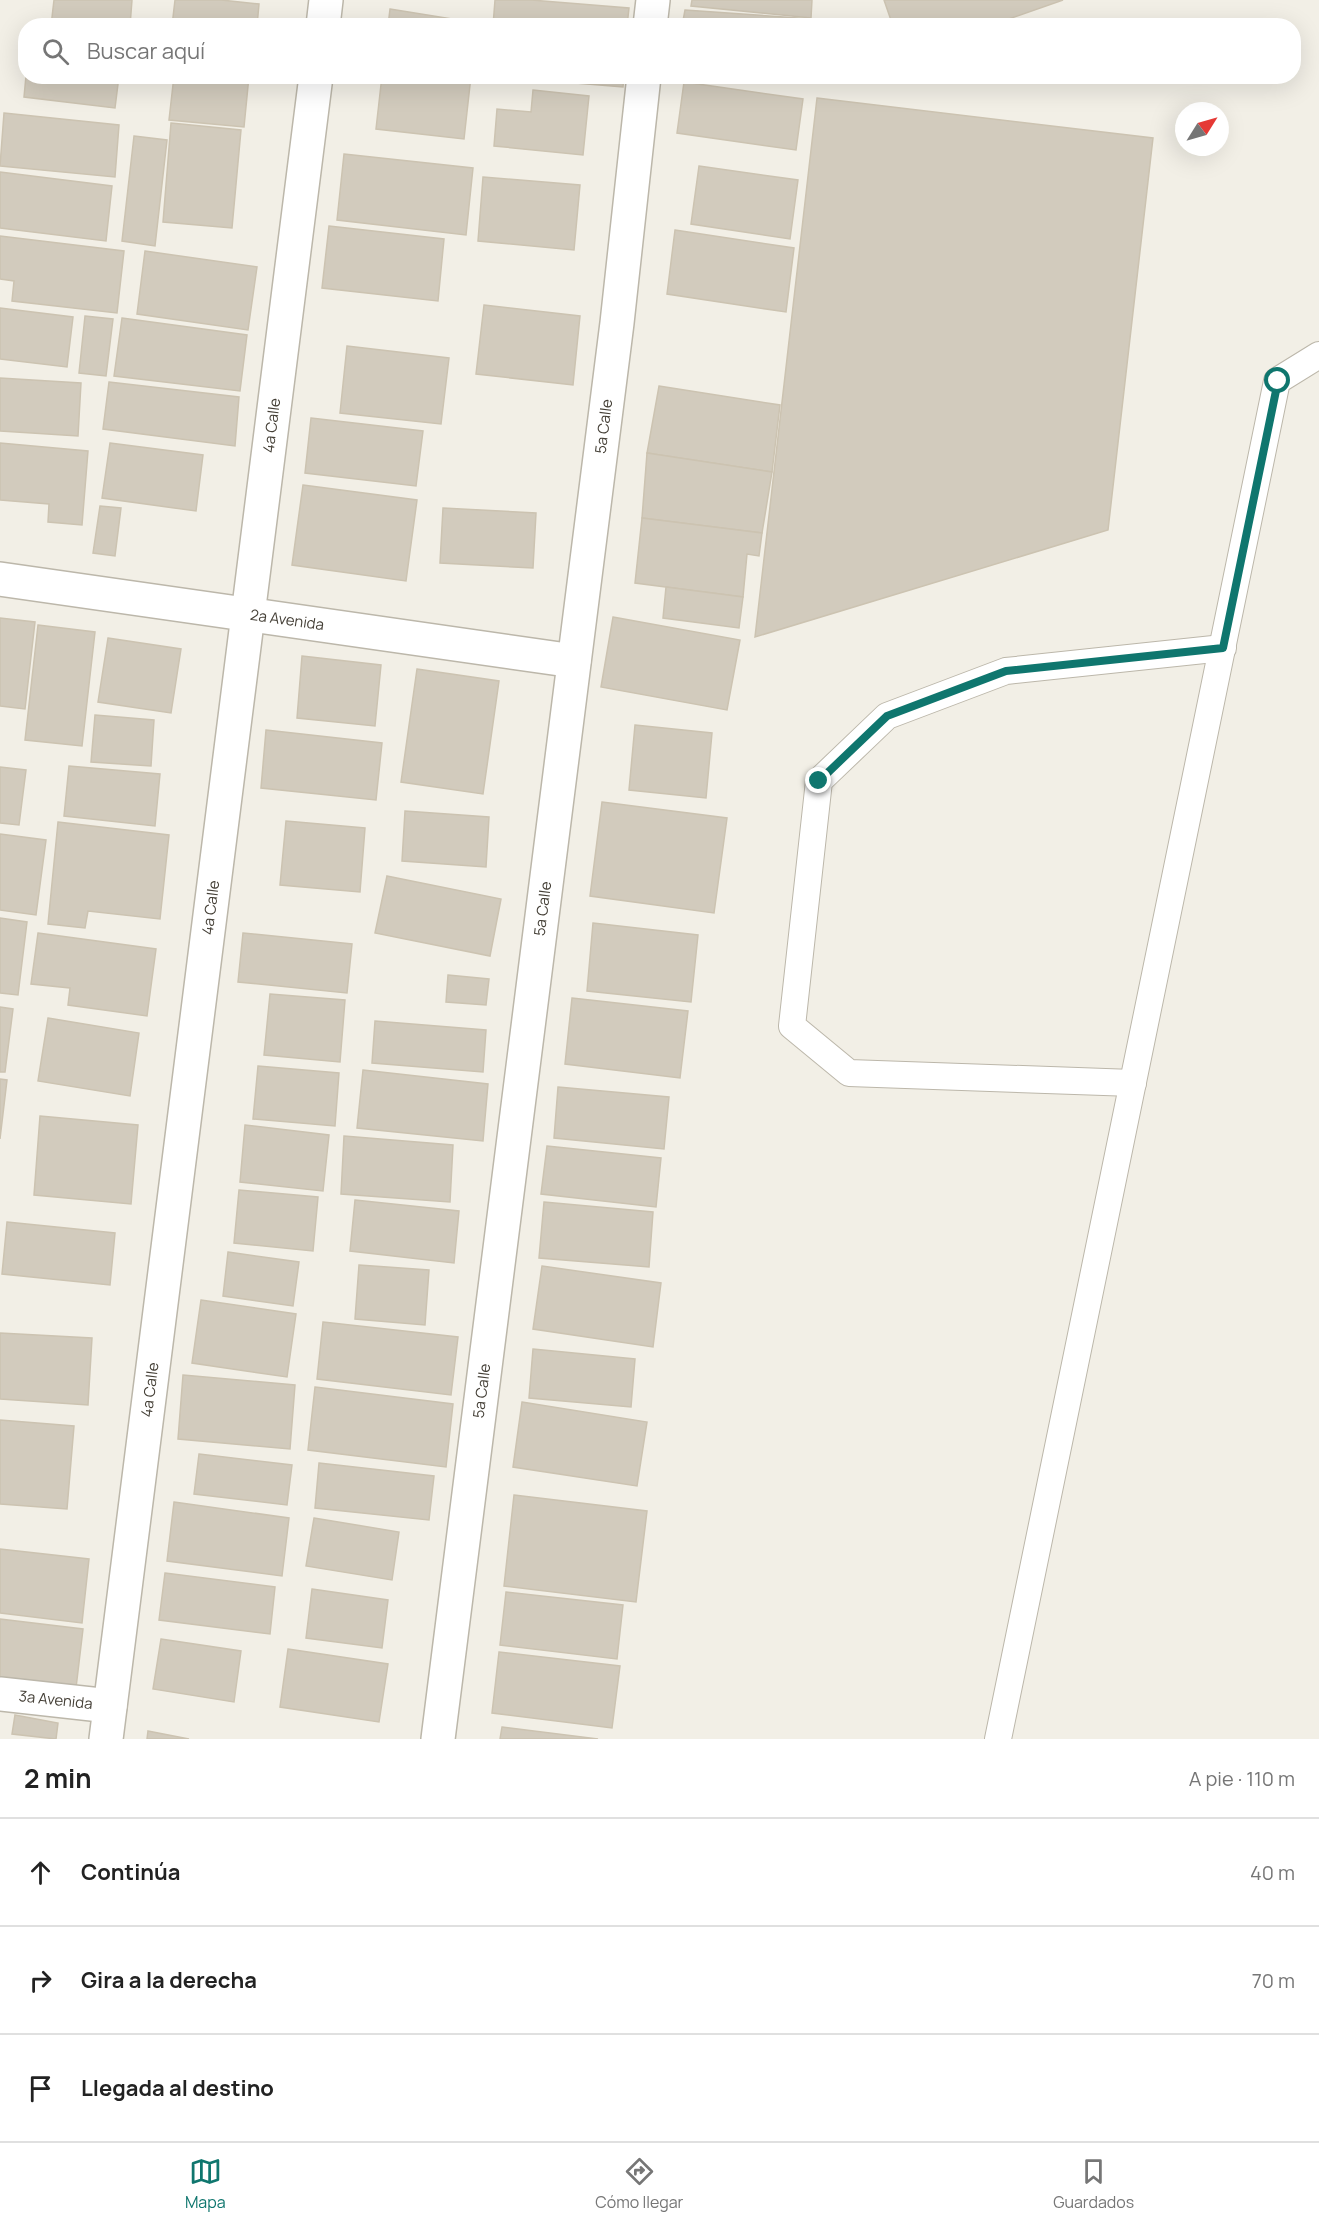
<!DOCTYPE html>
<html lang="es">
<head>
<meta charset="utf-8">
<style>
  body { margin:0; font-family:Manrope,sans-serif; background:#f2f2f2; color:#222 }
  .compass { position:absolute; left:1175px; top:102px; width:54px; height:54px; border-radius:50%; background:#fff; box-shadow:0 6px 24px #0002; rotate:53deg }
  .stop { position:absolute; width:18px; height:18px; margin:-14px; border:4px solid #0f766e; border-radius:50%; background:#fff }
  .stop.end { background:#0f766e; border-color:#fff; box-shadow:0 2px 6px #0008 }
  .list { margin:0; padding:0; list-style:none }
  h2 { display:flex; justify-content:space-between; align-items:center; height:78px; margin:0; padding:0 24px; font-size:26px }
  h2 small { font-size:20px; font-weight:400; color:#767676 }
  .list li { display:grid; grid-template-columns:39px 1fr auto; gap:18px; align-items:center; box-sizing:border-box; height:108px; padding:0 24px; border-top:2px solid #e0e0e0 }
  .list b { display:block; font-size:22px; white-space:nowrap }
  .list em { font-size:20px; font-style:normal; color:#767676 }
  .icon { flex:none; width:33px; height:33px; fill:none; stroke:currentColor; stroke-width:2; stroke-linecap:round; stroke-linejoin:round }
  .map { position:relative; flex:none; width:1319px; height:1739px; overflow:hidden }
  .search { position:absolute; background:#fff; box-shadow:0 6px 24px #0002; left:18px; right:18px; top:18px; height:66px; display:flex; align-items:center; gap:15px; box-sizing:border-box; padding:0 21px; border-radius:24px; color:#767676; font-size:22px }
  .sheet { height:402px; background:#fff }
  nav { display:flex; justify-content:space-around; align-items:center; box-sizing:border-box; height:84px; border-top:2px solid #e0e0e0; background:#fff; font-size:16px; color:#767676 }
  nav a { display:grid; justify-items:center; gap:3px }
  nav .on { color:#0f766e }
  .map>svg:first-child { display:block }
  .building { fill:#d2cbbd; stroke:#ccc3b1; stroke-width:1.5 }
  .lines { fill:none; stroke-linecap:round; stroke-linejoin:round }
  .lane-casing { stroke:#bcb7aa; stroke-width:28 }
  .street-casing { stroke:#bcb7aa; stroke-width:36 }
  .lane { stroke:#fff; stroke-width:26 }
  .street { stroke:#fff; stroke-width:33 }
  .route { stroke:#0f766e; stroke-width:8 }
  .labels { text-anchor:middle; stroke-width:6; stroke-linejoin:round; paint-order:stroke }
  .street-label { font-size:15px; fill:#443f36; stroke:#fff }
</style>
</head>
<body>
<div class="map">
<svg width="1319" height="1739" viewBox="0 0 1319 1739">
  <rect width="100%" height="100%" fill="#f2efe6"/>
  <!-- building -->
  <g class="building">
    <polygon points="54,0 132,0 130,26 51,26"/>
    <polygon points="175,0 221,0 259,4 257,26 172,26"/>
    <polygon points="495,0 531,0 629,8 627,26 493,26"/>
    <polygon points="692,0 812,0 811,18 691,6"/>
    <polygon points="884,0 1063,0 989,26 893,26"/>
    <polygon points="390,9 459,20 458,26 388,26"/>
    <polygon points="685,10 826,20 825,26 682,26"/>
    <polygon points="26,76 119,76 115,108 24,97"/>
    <polygon points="174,76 249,76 244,127 169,120"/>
    <polygon points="382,76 471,76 464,139 376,129"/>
    <polygon points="490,76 624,76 623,87"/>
    <polygon points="684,82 803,99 796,150 677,133"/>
    <polygon points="533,90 589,96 583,155 494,146 497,109 531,112"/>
    <polygon points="817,98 1153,138 1108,530 755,637"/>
    <polygon points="4,113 119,125 115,177 0,166"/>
    <polygon points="171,123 241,130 232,228 163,222"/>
    <polygon points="134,136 167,140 155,246 122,241"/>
    <polygon points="344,154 473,168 466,235 337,220"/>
    <polygon points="699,166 798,180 790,239 691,224"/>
    <polygon points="0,172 112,186 106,241 0,228"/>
    <polygon points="483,177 580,185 574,250 478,241"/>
    <polygon points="329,226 444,239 438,301 322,288"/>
    <polygon points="675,230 794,248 786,312 667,294"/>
    <polygon points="0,236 124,251 117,313 12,301 14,281 0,279"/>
    <polygon points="145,251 257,267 248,330 137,314"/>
    <polygon points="484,305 580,316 573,385 476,374"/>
    <polygon points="0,308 73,317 67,367 0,359"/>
    <polygon points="85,316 113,319 106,376 79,373"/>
    <polygon points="122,318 247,335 240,391 114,376"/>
    <polygon points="347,346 449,358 441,424 340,413"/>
    <polygon points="0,378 81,383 78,436 0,431"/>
    <polygon points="109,382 239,397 235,446 103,429"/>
    <polygon points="659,386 780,405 772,472 647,453"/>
    <polygon points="311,418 423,431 416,486 305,473"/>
    <polygon points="0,443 88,451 82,525 48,522 49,504 0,500"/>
    <polygon points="110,443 203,455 196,511 102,498"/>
    <polygon points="647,453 772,472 762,533 642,518"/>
    <polygon points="303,485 417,500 406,581 292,565"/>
    <polygon points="100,506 121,508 115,556 93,553"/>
    <polygon points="443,508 536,513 533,568 440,563"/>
    <polygon points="642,518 762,533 759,556 747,554 743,597 635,583"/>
    <polygon points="666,587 743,597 739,628 663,618"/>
    <polygon points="613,617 740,640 727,710 601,687"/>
    <polygon points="0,618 35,622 25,709 0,706"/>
    <polygon points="38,625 95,632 82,746 25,740"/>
    <polygon points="108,638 181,649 171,713 98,702"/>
    <polygon points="302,656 381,665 375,726 297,718"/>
    <polygon points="417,669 499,681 483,794 401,782"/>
    <polygon points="95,715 154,720 151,766 91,762"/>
    <polygon points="635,725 712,733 706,798 629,790"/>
    <polygon points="266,730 382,743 376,800 261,788"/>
    <polygon points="69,766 160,774 155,826 64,816"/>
    <polygon points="0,767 26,770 19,825 0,823"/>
    <polygon points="602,802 727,818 714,913 590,896"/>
    <polygon points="405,811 489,817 486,867 402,861"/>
    <polygon points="286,821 365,828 360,892 280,885"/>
    <polygon points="58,822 169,835 160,919 88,911 85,928 48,924"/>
    <polygon points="0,834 46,840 36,915 0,910"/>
    <polygon points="387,876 501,899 490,956 375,933"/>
    <polygon points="0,918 27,922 18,995 0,993"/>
    <polygon points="593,923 698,935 691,1002 587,991"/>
    <polygon points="38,933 156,949 147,1016 68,1005 70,988 31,984"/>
    <polygon points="243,933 352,944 347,993 238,982"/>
    <polygon points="448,975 489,979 486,1005 446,1002"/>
    <polygon points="270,994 345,1000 340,1062 264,1055"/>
    <polygon points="572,998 688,1011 680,1078 565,1064"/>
    <polygon points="0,1007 13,1009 5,1072 0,1072"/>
    <polygon points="48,1018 139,1033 130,1096 38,1081"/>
    <polygon points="375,1021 486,1030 483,1072 372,1063"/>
    <polygon points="258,1066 339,1073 335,1126 253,1119"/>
    <polygon points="363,1070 488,1084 483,1141 357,1128"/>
    <polygon points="0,1079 7,1080 0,1139"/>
    <polygon points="558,1087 669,1097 664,1149 554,1138"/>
    <polygon points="40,1116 138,1125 131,1204 34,1195"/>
    <polygon points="245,1125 329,1135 323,1191 240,1182"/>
    <polygon points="344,1136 453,1145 450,1202 341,1194"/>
    <polygon points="547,1146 661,1158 656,1207 541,1194"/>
    <polygon points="239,1190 318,1197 313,1251 234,1243"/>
    <polygon points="355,1200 459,1211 454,1263 350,1251"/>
    <polygon points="544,1202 653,1212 649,1267 539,1258"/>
    <polygon points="7,1222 115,1233 110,1285 2,1274"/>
    <polygon points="228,1252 299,1262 293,1306 223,1296"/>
    <polygon points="359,1265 429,1270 425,1325 355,1319"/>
    <polygon points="542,1266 661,1283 653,1347 533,1329"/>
    <polygon points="201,1300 296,1314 287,1377 192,1363"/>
    <polygon points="323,1322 458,1337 451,1395 317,1379"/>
    <polygon points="0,1333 92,1338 88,1405 0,1399"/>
    <polygon points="533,1349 635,1359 631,1407 529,1398"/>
    <polygon points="183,1375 295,1385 290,1449 178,1439"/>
    <polygon points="315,1387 453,1404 446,1467 308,1450"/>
    <polygon points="522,1402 647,1422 637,1486 513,1467"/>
    <polygon points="0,1420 74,1426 67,1509 0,1504"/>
    <polygon points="199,1454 292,1465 287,1505 194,1494"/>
    <polygon points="319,1463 434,1476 429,1520 315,1508"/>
    <polygon points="514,1495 647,1511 636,1602 504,1586"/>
    <polygon points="174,1502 289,1518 282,1576 167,1561"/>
    <polygon points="314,1518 399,1532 392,1580 306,1566"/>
    <polygon points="0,1549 89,1559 82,1623 0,1613"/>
    <polygon points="165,1573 275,1587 270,1634 159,1620"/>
    <polygon points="312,1589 388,1600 382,1648 306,1638"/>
    <polygon points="506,1592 623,1605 617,1659 500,1645"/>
    <polygon points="0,1619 83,1629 76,1688 0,1679"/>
    <polygon points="161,1639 241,1651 234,1702 153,1689"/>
    <polygon points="288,1649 388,1664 379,1722 280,1707"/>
    <polygon points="499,1652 620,1666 612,1728 492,1713"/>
    <polygon points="15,1715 58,1723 56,1739 12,1734"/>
    <polygon points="502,1727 598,1739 500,1739"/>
    <polygon points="148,1731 189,1739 147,1739"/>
  </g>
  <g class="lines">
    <defs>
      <g id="lane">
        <polyline points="1133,1083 849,1073 792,1026 819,781 887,716 1006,671 1223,648"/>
        <polyline points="998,1739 1277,381 1319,355"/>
      </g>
      <g id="street">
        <polyline points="323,26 326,0"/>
        <polyline points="650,26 653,0"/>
        <path id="s1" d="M0,579L574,661"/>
        <path id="s2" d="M0,1694L110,1706"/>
        <path id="s3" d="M106,1739L316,76"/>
        <path id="s4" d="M438,1739L617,323L644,76"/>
      </g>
    </defs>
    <!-- lane casing -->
    <use href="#lane" class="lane-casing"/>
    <!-- street casing -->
    <use href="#street" class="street-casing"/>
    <!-- lane -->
    <use href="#lane" class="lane"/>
    <!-- street -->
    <use href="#street" class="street"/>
  </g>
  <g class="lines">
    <!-- route -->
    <polyline class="route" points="819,781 887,716 1006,671 1223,648 1278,381"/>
  </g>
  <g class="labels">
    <!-- street labels -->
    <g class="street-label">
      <text dy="5" stroke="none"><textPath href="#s3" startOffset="1324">4a Calle</textPath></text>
      <text dy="5" stroke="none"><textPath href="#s4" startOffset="1323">5a Calle</textPath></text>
      <text dy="5" stroke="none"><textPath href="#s1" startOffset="290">2a Avenida</textPath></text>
      <text dy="5" stroke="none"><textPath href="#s3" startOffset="838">4a Calle</textPath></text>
      <text dy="5" stroke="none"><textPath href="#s4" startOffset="837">5a Calle</textPath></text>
      <text dy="5" stroke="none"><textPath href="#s3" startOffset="352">4a Calle</textPath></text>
      <text dy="5" stroke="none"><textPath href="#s4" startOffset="351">5a Calle</textPath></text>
      <text dy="5" stroke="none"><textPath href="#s2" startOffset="56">3a Avenida</textPath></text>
    </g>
  </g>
</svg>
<svg class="compass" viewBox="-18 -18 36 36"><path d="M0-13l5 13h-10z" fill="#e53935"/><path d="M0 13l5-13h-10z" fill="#767676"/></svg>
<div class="stop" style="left:1278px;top:381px"></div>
<div class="stop end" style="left:819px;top:781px"></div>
<div class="search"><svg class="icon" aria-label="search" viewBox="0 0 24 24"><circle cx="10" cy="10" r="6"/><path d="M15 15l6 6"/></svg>Buscar aquí</div>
</div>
<section class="sheet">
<h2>2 min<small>A pie · 110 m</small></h2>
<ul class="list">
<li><svg class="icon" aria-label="ahead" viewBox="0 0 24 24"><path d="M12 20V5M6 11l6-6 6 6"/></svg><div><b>Continúa</b></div><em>40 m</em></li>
<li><svg class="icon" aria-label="right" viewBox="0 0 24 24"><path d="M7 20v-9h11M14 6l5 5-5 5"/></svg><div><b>Gira a la derecha</b></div><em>70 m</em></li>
<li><svg class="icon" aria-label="arrive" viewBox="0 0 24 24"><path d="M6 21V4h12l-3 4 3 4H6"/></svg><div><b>Llegada al destino</b></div></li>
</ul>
</section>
<nav>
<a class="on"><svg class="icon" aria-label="map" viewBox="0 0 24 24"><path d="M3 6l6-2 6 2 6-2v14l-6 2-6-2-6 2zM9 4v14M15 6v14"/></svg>Mapa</a>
<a><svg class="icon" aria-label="directions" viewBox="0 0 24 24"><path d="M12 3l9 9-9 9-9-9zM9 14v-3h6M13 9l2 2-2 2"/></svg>Cómo llegar</a>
<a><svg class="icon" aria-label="saved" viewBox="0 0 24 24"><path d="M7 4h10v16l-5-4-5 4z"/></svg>Guardados</a>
</nav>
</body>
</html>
